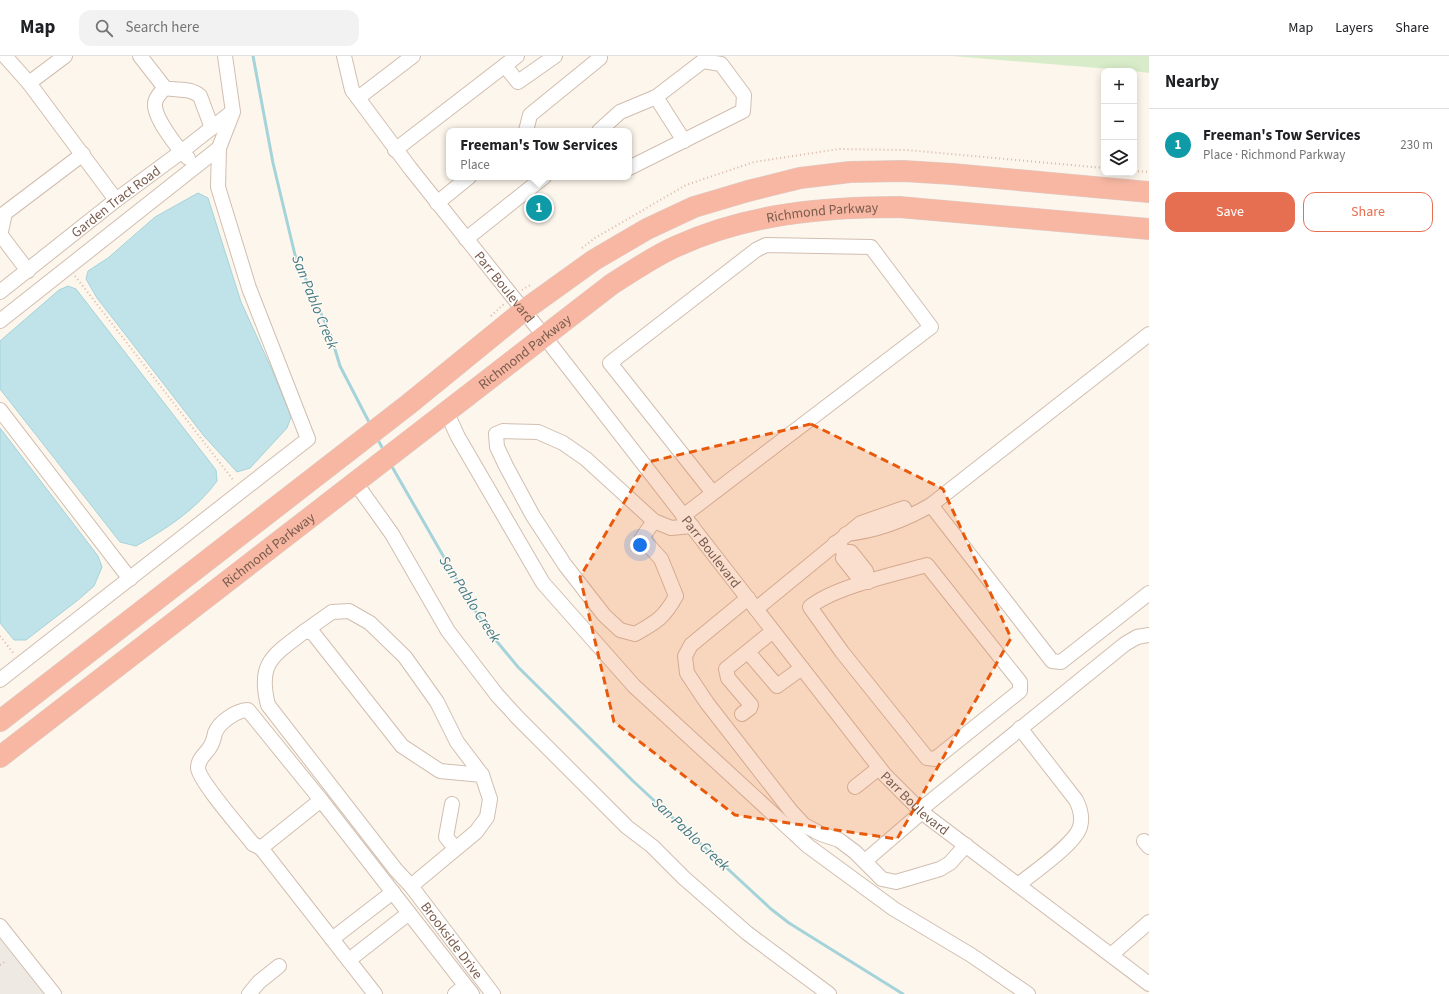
<!DOCTYPE html>
<html lang="en">
<head>
<meta charset="utf-8">
<style>
  body { margin:0; font-family:"Source Sans 3",sans-serif; background:#f2f2f2; color:#202124 }
  .controls { position:absolute; right:12px; top:12px; display:grid; overflow:hidden; border-radius:8px; box-shadow:0 2px 10px #0003 }
  .controls button { width:36px; height:36px; display:grid; place-items:center; padding:0; border:0; border-bottom:1px solid #e0e0e0; background:#fff; color:#202124; font:20px sans-serif }
  .you { position:absolute; left:640px; top:489px; width:14px; height:14px; margin:-10px; border:3px solid #fff; border-radius:50%; background:#1a73e8; box-shadow:0 0 0 6px #1a73e833 }
  .badge { display:grid; place-items:center; width:26px; height:26px; border-radius:50%; background:#e76f51; color:#fff; font-size:13px; font-weight:700 }
  .pin { position:absolute; translate:-50% -50%; border:2px solid #fff; box-shadow:0 1px 4px #0006 }
  .popup { position:absolute; left:446px; top:72px; width:186px; height:52px; box-sizing:border-box; display:grid; place-content:center; border-radius:8px; background:#fff; filter:drop-shadow(0 1px 3px #0005); font-size:13px; white-space:nowrap; color:#757577 }
  .popup b { font-size:15px; color:#202124 }
  .popup::after { content:''; position:absolute; left:50%; top:100%; margin-left:-8px; border:8px solid transparent; border-top-color:#fff }
  .list { margin:0; padding:0; list-style:none }
  h2 { display:flex; justify-content:space-between; align-items:center; height:52px; margin:0; padding:0 16px; font-size:17px }
  h2 small { font-size:13px; font-weight:400; color:#757577 }
  .list li { display:grid; grid-template-columns:26px 1fr auto; gap:12px; align-items:center; box-sizing:border-box; height:72px; padding:0 16px; border-top:1px solid #e0e0e0 }
  .list b { display:block; font-size:15px; white-space:nowrap }
  .list p { margin:0; font-size:13px; white-space:nowrap; color:#757577 }
  .list em { font-size:13px; font-style:normal; color:#757577 }
  .actions { display:flex; gap:8px; padding:12px 16px }
  .actions a { flex:1; padding:9px 0; border:1px solid #e76f51; border-radius:12px; text-align:center; font-size:14px; color:#e76f51 }
  .actions .main { background:#e76f51; color:#fff }
  .icon { flex:none; width:22px; height:22px; fill:none; stroke:currentColor; stroke-width:2; stroke-linecap:round; stroke-linejoin:round }
  .map { position:relative; flex:none; width:1149px; height:938px; overflow:hidden }
  header { display:flex; align-items:center; gap:24px; box-sizing:border-box; height:56px; padding:0 20px; background:#fff; border-bottom:1px solid #e0e0e0 }
  header strong { font-size:19px }
  nav { display:flex; gap:22px; margin-inline-start:auto; font-size:14px }
  .search { width:280px; height:36px; background:#f2f2f2; display:flex; align-items:center; gap:10px; box-sizing:border-box; padding:0 14px; border-radius:12px; color:#757577; font-size:15px }
  main { display:flex }
  aside { flex:1; background:#fff }
  .map>svg:first-child { display:block }
  .industrial { fill:#efe9e4 }
  .green { fill:#d8ecc9 }
  .water { fill:#bfe3e8; stroke:#a5d3da }
  .lines { fill:none; stroke-linecap:round; stroke-linejoin:round }
  .stream { stroke:#a5d3da; stroke-width:3 }
  .minor-casing { stroke:#d1beb0; stroke-width:16 }
  .highway-casing { stroke:#dad1cd; stroke-width:22 }
  .path { stroke:#d9b8a5; stroke-width:2; stroke-dasharray:1 3; stroke-linecap:butt }
  .minor { stroke:#fff; stroke-width:14 }
  .highway { stroke:#f7b7a3; stroke-width:21 }
  .marked { fill:#e8590c; fill-opacity:0.2; stroke:#e8590c; stroke-width:3; stroke-dasharray:8 5; stroke-linejoin:round }
  .labels { text-anchor:middle; stroke-width:3; stroke-linejoin:round; paint-order:stroke }
  .street-label { font-size:14px; fill:#7a5c4d; stroke:#fffaf3 }
  .water-label { font-size:15px; font-style:italic; fill:#437c86; stroke:#fffaf3 }
</style>
</head>
<body>
<header>
<strong>Map</strong>
<div class="search"><svg class="icon" aria-label="search" viewBox="0 0 24 24"><circle cx="10" cy="10" r="6"/><path d="M15 15l6 6"/></svg>Search here</div>
<nav><a>Map</a><a>Layers</a><a>Share</a></nav>
</header>
<main>
<div class="map">
<svg width="1149" height="938" viewBox="0 0 1149 938">
  <rect width="100%" height="100%" fill="#fdf6ec"/>
  <!-- industrial -->
  <polygon class="industrial" points="0,881 45,938 0,938"/>
  <!-- green -->
  <polygon class="green" points="952,0 1149,0 1149,17 1134,15"/>
  <!-- water -->
  <g class="water">
    <polygon points="198,137 208,142 241,246 273,316 291,361 287,372 250,412 237,416 204,380 97,242 86,223 88,215 108,202 155,161"/>
    <path d="M68,230L76,233L216,414L217,425C197,453 166,473 136,490L120,486L0,333V285L59,234Z"/>
    <polygon points="0,372 98,500 102,511 94,530 78,544 26,584 14,584 0,567"/>
  </g>
  <g class="lines">
    <!-- stream -->
    <g class="stream">
      <polyline points="253,0 273,107 295,199 331,280 340,310 370,368"/>
      <polyline points="377,382 384,395"/>
      <polyline points="391,409 472,550 494,582 518,611 633,725 771,853 789,867 903,938"/>
    </g>
    <defs>
      <g id="minor">
        <polyline points="5,0 29,27 116,144"/>
        <path d="M140,0L165,32C178,35 189,31 200,40L212,72"/>
        <path id="s1" d="M344,0L352,34L410,112L544,280L885,719L924,758L1149,928"/>
        <polyline points="505,10 518,26 555,0"/>
        <polyline points="29,27 65,0"/>
        <path d="M165,32C161,36 155,42 155,48C154,62 178,93 188,102"/>
        <polyline points="656,41 684,85"/>
        <polyline points="358,42 413,0"/>
        <polyline points="526,75 530,59 600,2"/>
        <polyline points="599,75 620,56 656,41 703,5 721,8 744,39 743,55 629,112"/>
        <polyline points="395,94 517,0"/>
        <polyline points="437,147 469,121"/>
        <polyline points="0,178 28,215"/>
        <polyline points="0,180 5,157 83,98"/>
        <polyline points="466,183 544,121"/>
        <path id="s2" d="M0,236L116,144L181,96L232,56"/>
        <polyline points="0,265 219,92"/>
        <polyline points="0,354 130,523"/>
        <polyline points="446,355 458,381 543,527 634,630 808,790 894,853 971,899 1028,938"/>
        <polyline points="355,426 392,478 448,575 497,639 518,662 627,771 652,790 684,822 747,877 829,938"/>
        <polyline points="931,449 1052,605 1061,606 1149,537"/>
        <polyline points="683,460 931,271 871,191 766,189 756,194 610,307 713,437"/>
        <path d="M654,465L642,482L661,503L676,540C664,562 656,566 635,578L620,574L604,559L565,509L533,460L506,410L497,391L496,378L503,375L538,376L563,387L586,403L654,465L671,472L692,470"/>
        <path d="M846,478C876,475 905,464 931,449L1149,278"/>
        <polyline points="835,487 845,496 851,496 866,515 868,526"/>
        <polyline points="845,496 843,502 858,521 868,526"/>
        <path d="M927,509L1020,626V635L935,703L927,702L842,596L810,551C834,531 895,518 927,509Z"/>
        <polyline points="748,542 691,589 685,600 687,617 707,647 791,755 804,769 821,778 839,784 855,796 882,823 896,826 940,813 950,807 966,789"/>
        <polyline points="756,553 861,467 904,452"/>
        <path d="M305,575L313,577L402,690L440,715L482,719L490,743L487,761L476,776L411,830L396,814L268,649C257,606 274,599 305,575Z"/>
        <polyline points="305,575 332,556 349,555 370,567 405,601 437,646 457,686 482,719"/>
        <polyline points="748,596 777,630 802,612"/>
        <polyline points="0,624 308,383 249,232 218,131 219,92 233,56 225,0"/>
        <polyline points="742,658 750,652 751,649 728,622 726,613 773,575"/>
        <polyline points="855,731 879,712"/>
        <polyline points="452,748 446,781 455,792"/>
        <polyline points="920,754 1125,588 1137,581 1149,579"/>
        <polyline points="1144,785 1149,791"/>
        <path d="M261,792L253,788C243,775 199,725 198,712C198,702 206,698 210,691C213,687 214,682 215,677C219,666 237,654 248,654L321,744"/>
        <polyline points="865,805 922,756"/>
        <path d="M1018,829C1034,816 1075,788 1080,771C1083,761 1080,752 1076,744L1020,672"/>
        <path id="s3" d="M411,830L493,938"/>
        <polyline points="0,870 54,938"/>
        <polyline points="332,883 393,836"/>
        <polyline points="1111,899 1149,866"/>
        <polyline points="349,904 409,857"/>
        <polyline points="249,938 259,926 279,910"/>
        <polyline points="375,938 261,792 321,744 472,938"/>
        <polyline points="455,938 465,930"/>
      </g>
      <g id="highway">
        <polyline points="0,665 409,348 523,255 594,204 647,173 694,151 748,135 800,122 850,116 903,115 952,118 1149,136"/>
        <path id="s4" d="M0,701L612,228C633,215 654,200 677,190C747,158 823,151 899,151L1149,173"/>
      </g>
    </defs>
    <!-- minor casing -->
    <use href="#minor" class="minor-casing"/>
    <!-- highway casing -->
    <use href="#highway" class="highway-casing"/>
    <!-- path -->
    <g class="path">
      <polyline points="1134,115 1149,116"/>
      <polyline points="582,192 595,182 686,129 754,106 839,93 907,94 1104,112"/>
      <polyline points="75,220 234,425"/>
      <polyline points="522,234 532,228"/>
      <polyline points="491,260 504,248"/>
      <polyline points="0,580 14,598"/>
      <polyline points="0,909 6,905"/>
    </g>
    <!-- minor -->
    <use href="#minor" class="minor"/>
    <!-- highway -->
    <use href="#highway" class="highway"/>
  </g>
  <!-- marked area -->
  <path class="marked" d="M811,368L943,433L1011,582L897,783L735,759L614,666L580,521L648,406Z"/>
  <g class="labels">
    <!-- street labels -->
    <g class="street-label">
      <text dy="5" stroke="none"><textPath href="#s2" startOffset="147">Garden Tract Road</textPath></text>
      <text dy="5" stroke="none"><textPath href="#s4" startOffset="999">Richmond Parkway</textPath></text>
      <text dy="5" stroke="none"><textPath href="#s1" startOffset="284">Parr Boulevard</textPath></text>
      <text dy="5" stroke="none"><textPath href="#s4" startOffset="663">Richmond Parkway</textPath></text>
      <text dy="5" stroke="none"><textPath href="#s4" startOffset="339">Richmond Parkway</textPath></text>
      <text dy="5" stroke="none"><textPath href="#s1" startOffset="620">Parr Boulevard</textPath></text>
      <text dy="5" stroke="none"><textPath href="#s1" startOffset="944">Parr Boulevard</textPath></text>
      <text dy="5" stroke="none"><textPath href="#s3" startOffset="68">Brookside Drive</textPath></text>
    </g>
    <!-- water labels -->
    <g class="water-label">
      <text transform="translate(315 246) rotate(68)" y="5">San Pablo Creek</text>
      <text transform="translate(470 543) rotate(57)" y="5">San Pablo Creek</text>
      <text transform="translate(691 778) rotate(43)" y="5">San Pablo Creek</text>
    </g>
  </g>
</svg>
<div class="controls">
<button>+</button>
<button>−</button>
<button><svg class="icon" aria-label="layers" viewBox="0 0 24 24"><path d="M12 4l9 5-9 5-9-5zM3 14l9 5 9-5"/></svg></button>
</div>
<div class="you"></div>
<div class="pin badge" style="left:539px;top:152px;background:#0f9aa8">1</div>
<div class="popup"><b>Freeman's Tow Services</b>Place</div>
</div>
<aside>
<h2>Nearby<small></small></h2>
<ul class="list">
<li><span class="badge" style="background:#0f9aa8">1</span><div><b>Freeman's Tow Services</b><p>Place · Richmond Parkway</p></div><em>230 m</em></li>
</ul>
<div class="actions"><a class="main">Save</a><a>Share</a></div>
</aside>
</main>
</body>
</html>
